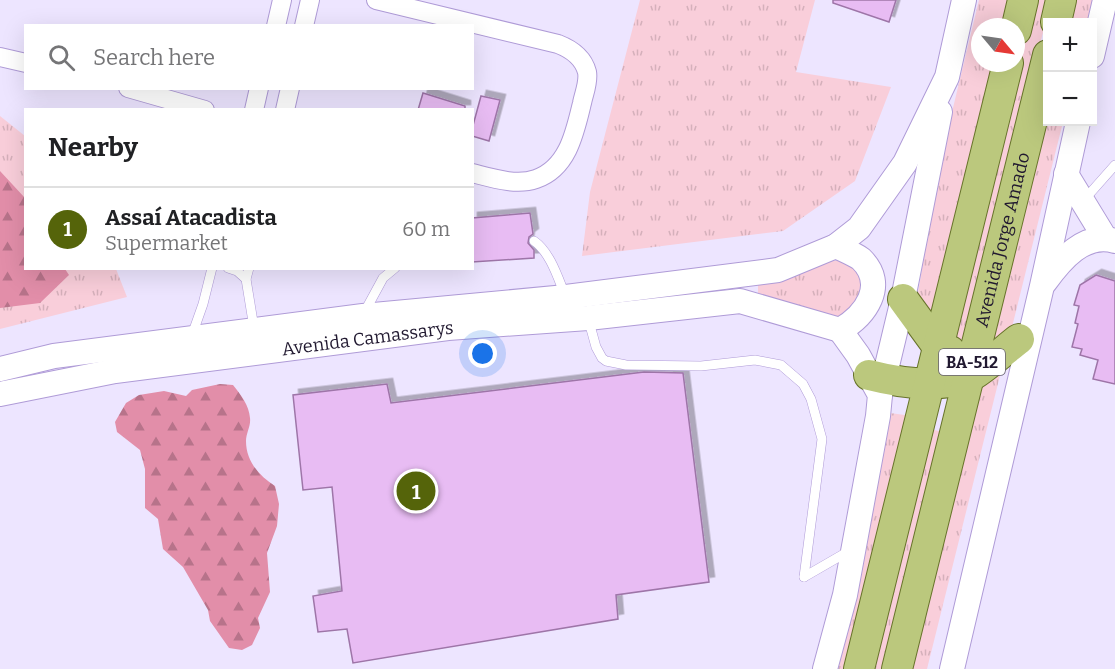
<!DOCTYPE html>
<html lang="en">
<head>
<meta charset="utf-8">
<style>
  body { margin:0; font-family:Bitter,serif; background:#f6f6f6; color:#202124 }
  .controls { position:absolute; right:18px; top:18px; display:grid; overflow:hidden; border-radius:0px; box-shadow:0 6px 24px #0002 }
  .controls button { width:54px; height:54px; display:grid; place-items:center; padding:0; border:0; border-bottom:2px solid #e0e0e0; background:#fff; color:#202124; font:30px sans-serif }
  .compass { position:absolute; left:971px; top:18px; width:54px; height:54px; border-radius:50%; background:#fff; box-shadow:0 6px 24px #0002; rotate:119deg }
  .you { position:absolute; left:483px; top:354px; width:21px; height:21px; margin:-15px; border:4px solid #fff; border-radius:50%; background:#1a73e8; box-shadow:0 0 0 9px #1a73e833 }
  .badge { display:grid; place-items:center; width:39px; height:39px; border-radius:50%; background:#55640a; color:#fff; font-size:20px; font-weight:700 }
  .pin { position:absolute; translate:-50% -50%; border:3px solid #fff; box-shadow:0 2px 6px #0006 }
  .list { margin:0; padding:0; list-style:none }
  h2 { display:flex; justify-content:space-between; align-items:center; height:78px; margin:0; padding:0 24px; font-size:26px }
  h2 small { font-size:20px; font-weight:400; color:#757577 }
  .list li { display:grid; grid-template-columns:39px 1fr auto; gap:18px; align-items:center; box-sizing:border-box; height:84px; padding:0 24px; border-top:2px solid #e0e0e0 }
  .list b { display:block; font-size:22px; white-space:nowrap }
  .list p { margin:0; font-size:20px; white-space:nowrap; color:#757577 }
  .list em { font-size:20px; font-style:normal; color:#757577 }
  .icon { flex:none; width:33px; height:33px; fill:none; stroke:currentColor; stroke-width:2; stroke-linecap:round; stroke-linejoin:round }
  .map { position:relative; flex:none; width:1115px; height:669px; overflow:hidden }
  .search { position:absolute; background:#fff; box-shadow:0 6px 24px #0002; left:24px; top:24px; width:450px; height:66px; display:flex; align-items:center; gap:15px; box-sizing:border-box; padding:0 21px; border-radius:0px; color:#757577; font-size:22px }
  .panel { position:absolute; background:#fff; box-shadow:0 6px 24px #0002; left:24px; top:108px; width:450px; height:162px; border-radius:0px }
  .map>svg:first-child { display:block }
  .grass { fill:url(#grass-tufts) }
  .forest { fill:url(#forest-firs) }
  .building { fill:#e8bcf3; stroke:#9e75a8; stroke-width:1.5; filter:url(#shadow) }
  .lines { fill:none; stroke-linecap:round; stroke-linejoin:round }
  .service-casing { stroke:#af9bd7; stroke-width:10 }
  .minor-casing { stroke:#af9bd7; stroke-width:20 }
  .tertiary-casing { stroke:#af9bd7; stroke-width:26 }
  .primary-casing { stroke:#67732a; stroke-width:32 }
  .service { stroke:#fff; stroke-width:9 }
  .minor { stroke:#fff; stroke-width:18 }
  .tertiary { stroke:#fff; stroke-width:24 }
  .primary { stroke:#bbc87d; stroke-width:30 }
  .labels { text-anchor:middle; stroke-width:5; stroke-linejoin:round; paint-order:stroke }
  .shield { fill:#fff; stroke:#645e6e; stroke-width:1.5 }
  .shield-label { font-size:16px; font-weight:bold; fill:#211930 }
  .street-label { font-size:18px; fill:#211930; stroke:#fff }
</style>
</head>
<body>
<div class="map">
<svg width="1115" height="669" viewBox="0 0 1115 669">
  <defs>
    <pattern id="grass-tufts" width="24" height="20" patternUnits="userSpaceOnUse" patternTransform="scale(1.5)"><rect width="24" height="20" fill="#f9ceda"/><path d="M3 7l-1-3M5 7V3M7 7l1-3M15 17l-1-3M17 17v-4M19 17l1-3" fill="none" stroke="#d5b0bb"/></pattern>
    <pattern id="forest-firs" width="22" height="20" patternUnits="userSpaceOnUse" patternTransform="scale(1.5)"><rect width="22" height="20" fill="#e28ea9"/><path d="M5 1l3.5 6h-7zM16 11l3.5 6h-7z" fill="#b7738a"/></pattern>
    <filter id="shadow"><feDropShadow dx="5.5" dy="-5.5" stdDeviation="0" flood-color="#0004"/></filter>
  </defs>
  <rect width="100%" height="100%" fill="#ede5ff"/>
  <!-- grass -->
  <g class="grass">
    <polygon points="640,0 815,0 796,72 891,87 855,181 783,231 582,256 590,192"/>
    <polygon points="979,0 1014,0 1007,27 980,27 980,63 998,63 933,326 919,310 918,293 939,166"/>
    <polygon points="1035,0 1051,0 966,343 950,344"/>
    <polygon points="1069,0 1093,0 1087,22 1064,22"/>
    <polygon points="1047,88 1048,122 1063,122 927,669 906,669"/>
    <polygon points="0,116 25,136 26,268 116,269 127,297 0,329"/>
    <polygon points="845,260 859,269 864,301 835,320 758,293 758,284 830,261"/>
    <polygon points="890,413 912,416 849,669 836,669"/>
    <polygon points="930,429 943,432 885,669 868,669"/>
  </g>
  <!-- forest -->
  <g class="forest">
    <polygon points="0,171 25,198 26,268 65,269 69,275 40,303 0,308"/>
    <path d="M220,384L233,385C241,395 249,405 250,418C251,426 246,433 246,441C246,461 259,476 275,486L279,504L277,526L267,553L270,592L258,618L260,628L252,645L242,650L229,648L210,621L208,610L183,567L163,549L158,519L145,508V469L140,450L117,432L115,422L126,403L139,395L164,391L186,396L192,390Z"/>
  </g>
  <!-- building -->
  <g class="building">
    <polygon points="833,0 896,0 889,22 833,3"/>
    <polygon points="423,93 465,106 465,110 418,110"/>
    <polygon points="481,96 500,100 489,141 472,136 472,129"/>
    <polygon points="530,213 533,234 529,237 528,243 534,250 534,258 472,262 472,218"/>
    <polygon points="1096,275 1115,281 1115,384 1093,379 1098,360 1080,355 1082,349 1072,347 1078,324 1075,323 1079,306 1074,305 1080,285"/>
    <polygon points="644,372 683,373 709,582 616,595 618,619 353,663 347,629 318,632 313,596 342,591 332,487 303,490 293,395 387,384 391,403"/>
  </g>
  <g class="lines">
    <defs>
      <g id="service">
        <polyline points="1084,200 1115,165"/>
        <path d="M534,241C550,252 558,278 565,295"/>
        <polyline points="228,268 237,271 246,279"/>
        <polyline points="249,268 246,279 254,328"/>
        <polyline points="364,313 383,278 395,268"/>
        <polyline points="588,318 596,347 602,358 606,361 626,365 701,366 755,360 781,365 803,384 811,399 822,439 804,577"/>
        <polyline points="192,335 203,304 212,268"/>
        <polyline points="804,577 849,551"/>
      </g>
      <g id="minor">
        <path d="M376,0L558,44C571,49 583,57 587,72C589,82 584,93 582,103C575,132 568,168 536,179C516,186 492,178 472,173"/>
        <polyline points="276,26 282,0"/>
        <polyline points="304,26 310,0"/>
        <polyline points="0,57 26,63"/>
        <polyline points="128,88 205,110"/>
        <polyline points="254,110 259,88"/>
        <polyline points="285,110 290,88"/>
      </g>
      <g id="tertiary">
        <polyline points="1092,56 1105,0"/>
        <polyline points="1066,174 1105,238"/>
        <path d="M836,246C844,250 854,254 861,259C888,285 865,316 840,330"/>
        <path d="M1045,282C1061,260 1084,232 1115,241"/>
        <polyline points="0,369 54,356 363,316 566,297 778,270 836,246 859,228 905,163 947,77 964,0"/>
        <path id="s1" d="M0,394L115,371L448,328L588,318L740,301L840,330"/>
        <polyline points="880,395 903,299 940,112"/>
        <polyline points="825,669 845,595 878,416 880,395 858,355 840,330"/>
        <polyline points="952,669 1042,286 1078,122"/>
      </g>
      <g id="primary">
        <polyline points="1056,22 1061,0"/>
        <polyline points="1016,30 1023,0"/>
        <polyline points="903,299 938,347 950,351"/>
        <path d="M869,375C900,383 936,388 967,378C977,375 1008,347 1019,339"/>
        <polyline points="859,669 1008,63"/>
        <path id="s2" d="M897,669L1048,55"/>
      </g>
    </defs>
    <!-- service casing -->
    <use href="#service" class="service-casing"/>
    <!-- minor casing -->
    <use href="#minor" class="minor-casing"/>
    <!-- tertiary casing -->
    <use href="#tertiary" class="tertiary-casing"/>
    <!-- primary casing -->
    <use href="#primary" class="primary-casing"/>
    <!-- service -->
    <use href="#service" class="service"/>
    <!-- minor -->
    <use href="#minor" class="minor"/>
    <!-- tertiary -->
    <use href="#tertiary" class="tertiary"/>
    <!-- primary -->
    <use href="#primary" class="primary"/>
  </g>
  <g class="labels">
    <!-- shield labels -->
    <rect class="shield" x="939" y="349" width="66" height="26" rx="4.5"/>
    <g class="shield-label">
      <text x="972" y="368">BA-512</text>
    </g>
    <!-- street labels -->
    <g class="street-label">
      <text dy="6" stroke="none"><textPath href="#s2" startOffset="442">Avenida Jorge Amado</textPath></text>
      <text dy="6" stroke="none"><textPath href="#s1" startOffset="372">Avenida Camassarys</textPath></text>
    </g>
  </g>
</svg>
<div class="controls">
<button>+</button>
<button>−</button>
</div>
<svg class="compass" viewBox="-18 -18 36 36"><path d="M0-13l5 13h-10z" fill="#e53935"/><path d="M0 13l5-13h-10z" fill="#757577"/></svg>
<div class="you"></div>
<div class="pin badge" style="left:416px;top:491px">1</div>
<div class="search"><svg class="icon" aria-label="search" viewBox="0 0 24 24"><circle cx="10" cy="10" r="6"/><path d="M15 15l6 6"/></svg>Search here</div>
<section class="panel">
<h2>Nearby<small></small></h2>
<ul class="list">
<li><span class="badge">1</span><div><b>Assaí Atacadista</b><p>Supermarket</p></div><em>60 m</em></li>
</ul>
</section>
</div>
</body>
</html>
